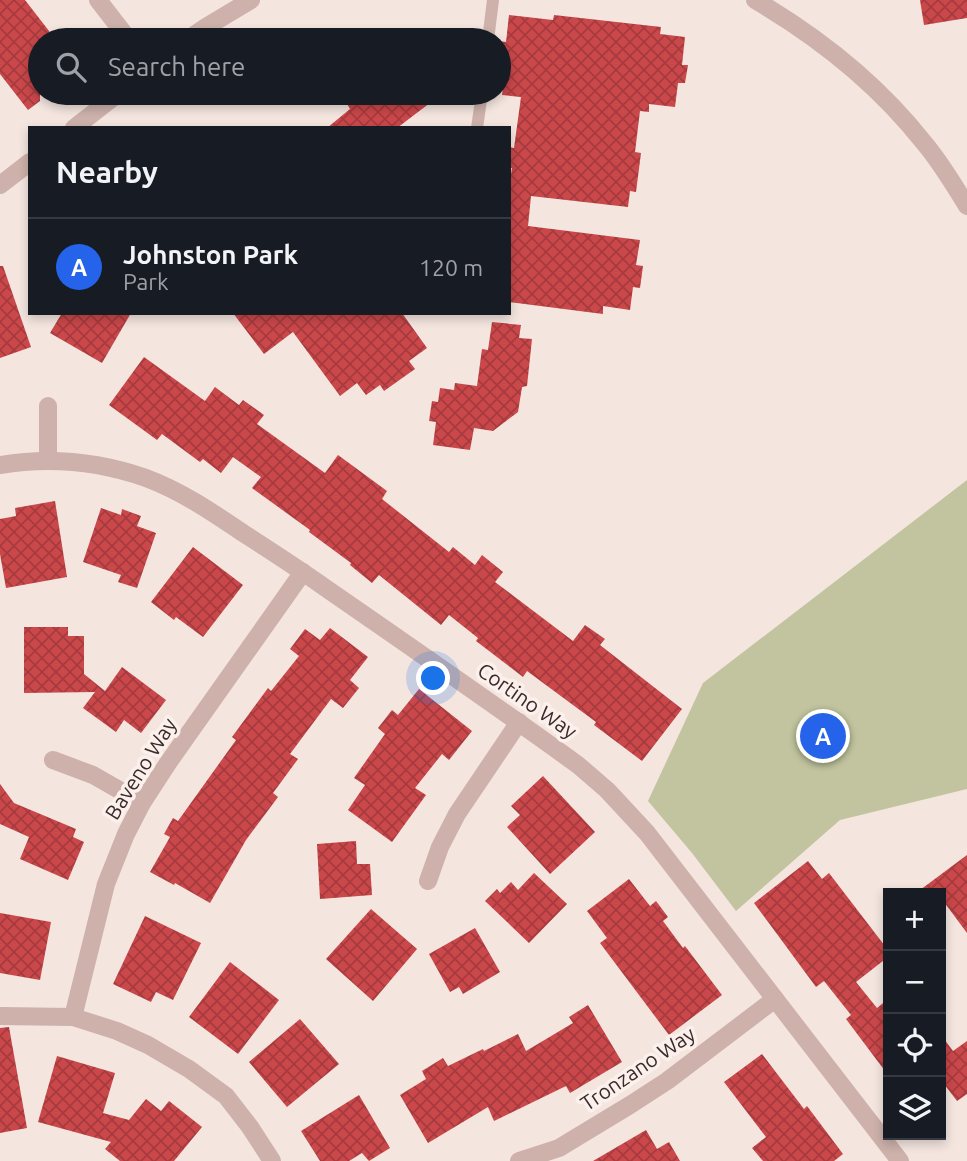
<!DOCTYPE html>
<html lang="en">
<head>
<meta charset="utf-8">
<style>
  body { margin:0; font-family:Ubuntu,sans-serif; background:#20242c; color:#f1f3f6 }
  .controls { position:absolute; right:21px; bottom:21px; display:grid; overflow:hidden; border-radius:0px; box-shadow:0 4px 10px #0003 }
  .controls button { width:63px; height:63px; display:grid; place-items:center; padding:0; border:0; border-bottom:2px solid #363941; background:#171b24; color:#f1f3f6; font:35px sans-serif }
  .you { position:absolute; left:434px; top:679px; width:24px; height:24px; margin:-18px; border:5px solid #fff; border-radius:50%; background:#1a73e8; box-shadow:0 0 0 10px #1a73e833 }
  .badge { display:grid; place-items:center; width:46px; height:46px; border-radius:50%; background:#2563eb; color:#fff; font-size:23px; font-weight:700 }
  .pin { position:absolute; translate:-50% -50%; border:4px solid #fff; box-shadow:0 2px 7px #0006 }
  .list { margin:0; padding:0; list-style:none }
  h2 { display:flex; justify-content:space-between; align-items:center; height:91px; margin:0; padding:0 28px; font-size:30px }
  h2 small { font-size:23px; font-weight:400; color:#9ea1a6 }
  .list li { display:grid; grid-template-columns:46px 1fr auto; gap:21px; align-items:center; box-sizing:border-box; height:98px; padding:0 28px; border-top:2px solid #363941 }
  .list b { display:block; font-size:26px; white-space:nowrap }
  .list p { margin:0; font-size:23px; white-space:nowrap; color:#9ea1a6 }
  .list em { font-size:23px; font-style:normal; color:#9ea1a6 }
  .icon { flex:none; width:38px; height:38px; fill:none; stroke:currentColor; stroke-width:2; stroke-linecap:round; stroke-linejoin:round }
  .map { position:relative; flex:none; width:967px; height:1161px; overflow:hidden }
  .search { position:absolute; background:#171b24; box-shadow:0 4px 10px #0003; left:28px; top:28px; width:483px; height:77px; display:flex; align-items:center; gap:18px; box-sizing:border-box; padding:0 24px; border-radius:38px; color:#9ea1a6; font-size:26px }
  .panel { position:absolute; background:#171b24; box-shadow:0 4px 10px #0003; left:28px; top:126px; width:483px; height:189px; border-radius:0px }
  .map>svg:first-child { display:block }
  .park { fill:#c1c49e }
  .building { fill:url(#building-cross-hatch) }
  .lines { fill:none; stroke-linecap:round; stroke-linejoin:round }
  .service { stroke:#cdb1aa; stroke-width:12 }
  .minor { stroke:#cdb1aa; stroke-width:18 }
  .tertiary { stroke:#cdb1aa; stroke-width:18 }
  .labels { text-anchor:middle; stroke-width:7; stroke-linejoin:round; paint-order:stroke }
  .street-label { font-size:21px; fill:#3a2b2a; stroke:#fbf0ec }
</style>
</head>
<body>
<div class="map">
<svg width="967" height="1161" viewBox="0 0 967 1161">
  <defs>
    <pattern id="building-cross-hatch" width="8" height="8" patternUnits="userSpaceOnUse" patternTransform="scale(1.75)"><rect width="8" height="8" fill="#ca474a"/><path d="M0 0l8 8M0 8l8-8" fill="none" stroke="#a53b3e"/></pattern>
  </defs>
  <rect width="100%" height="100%" fill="#f4e5df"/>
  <!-- park -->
  <polygon class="park" points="967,480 967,789 840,820 736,911 692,853 648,801 703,683"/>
  <!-- building -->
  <g class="building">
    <polygon points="0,0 25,0 56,40 40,40 40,101 28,110 0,74"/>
    <polygon points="920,0 967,0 967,18 924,25"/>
    <polygon points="509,15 553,20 554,15 661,27 660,34 685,37 682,65 688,65 685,83 678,83 675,107 649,104 649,112 640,111 635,152 641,153 636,192 630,191 628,207 531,196 528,226 640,240 636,265 643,266 640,288 633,287 630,310 603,306 603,314 509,302 509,187 512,168 509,168 509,147 514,148 521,97 502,95 506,63 499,62 499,41 506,42"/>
    <polygon points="358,93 443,93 397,128 327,128 350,109 346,102"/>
    <polygon points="0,266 3,266 31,347 0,358"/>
    <polygon points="62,313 131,313 102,363 50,333"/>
    <polygon points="233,313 402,313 427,348 409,361 415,369 384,391 380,385 366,395 357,383 340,396 293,332 264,354"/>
    <polygon points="492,322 521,325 519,338 532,339 527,386 522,387 518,412 493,431 474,428 470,450 433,445 436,422 429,421 432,401 438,402 440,388 454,390 455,383 477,386 482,349 488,350"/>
    <polygon points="144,357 205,401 215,387 239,405 243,400 264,415 257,424 325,473 338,455 387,491 382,499 449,552 453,547 475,565 482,555 503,572 495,582 573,641 585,625 605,639 600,645 682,709 642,761 594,725 596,722 527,671 523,677 476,641 478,638 449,615 441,625 379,575 372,583 350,565 351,563 309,532 310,530 252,488 261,477 233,457 221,473 203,459 200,462 162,434 157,440 109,405"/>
    <polygon points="55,501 67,577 6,588 0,554 0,519 16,516 15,508"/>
    <polygon points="101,508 121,515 122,509 141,516 137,526 156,533 137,588 118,582 121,575 83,562"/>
    <polygon points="193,547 243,585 203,637 176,617 174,620 151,602"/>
    <polygon points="24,627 68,627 68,636 84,636 84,674 105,691 122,667 166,700 141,733 124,720 116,732 83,708 95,692 24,693"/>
    <polygon points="330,628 368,657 350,680 359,688 343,708 331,699 290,754 298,759 273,793 278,797 246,840 210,903 175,883 174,885 150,872 170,837 164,834 173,818 178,821 236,740 232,737 268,688 271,691 299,656 290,649 305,629 320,640"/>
    <polygon points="419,689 472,731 449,760 442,754 415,788 426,795 392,842 348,810 365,785 354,778 385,734 378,728 392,710 398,715"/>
    <polygon points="543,776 595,832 550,874 507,827 520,815 511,806"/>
    <polygon points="0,784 14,803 76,829 73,837 84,842 68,880 20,859 29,837 0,824"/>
    <polygon points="356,841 357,864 370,864 372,895 320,899 317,844"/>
    <polygon points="967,855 967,933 941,898 941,893 916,893"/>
    <polygon points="808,861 822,879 829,873 888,950 888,957 856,982 877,1008 888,999 888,1075 846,1019 851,1015 824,981 816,987 754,903"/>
    <polygon points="534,873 567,904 529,943 485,901 497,889 500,893 511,882 518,890"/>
    <polygon points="629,879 650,906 656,901 668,917 663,921 683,948 685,946 722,995 669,1035 600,943 607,938 587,911"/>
    <polygon points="371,909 417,949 373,1001 326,959"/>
    <polygon points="0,913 51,922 40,980 0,973"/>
    <polygon points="145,916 201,943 173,1000 156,992 151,1002 113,984"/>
    <polygon points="475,928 500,972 463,994 459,987 450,992 429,954"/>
    <polygon points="230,962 279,1000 238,1054 189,1017"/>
    <polygon points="588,1005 622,1062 570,1093 566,1086 494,1121 488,1107 428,1143 400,1095 426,1079 422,1071 443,1058 448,1066 483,1049 484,1051 518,1034 526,1051 573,1023 569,1017"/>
    <polygon points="300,1019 339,1064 287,1107 249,1062"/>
    <polygon points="9,1027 27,1128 0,1133 0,1028"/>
    <polygon points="941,1035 953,1051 967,1041 967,1094 957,1101 941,1080"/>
    <polygon points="762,1054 804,1109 807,1106 843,1154 834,1161 763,1161 752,1148 766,1137 724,1082"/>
    <polygon points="57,1056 115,1073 103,1113 129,1120 146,1099 161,1111 169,1101 202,1127 174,1161 120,1161 105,1149 111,1142 38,1122"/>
    <polygon points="359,1095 390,1148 369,1161 362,1153 349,1161 320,1161 301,1131"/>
    <polygon points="646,1130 657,1149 669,1142 680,1161 593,1161"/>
  </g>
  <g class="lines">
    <!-- service -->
    <g class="service">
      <polyline points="488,40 493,0"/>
      <polyline points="477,128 482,93"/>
    </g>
    <!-- minor -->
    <g class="minor">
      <polyline points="98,0 129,40"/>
      <polyline points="48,461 48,406"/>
      <path d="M0,465C49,457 100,462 146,478C181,491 212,512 243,533C271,551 299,569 327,589C411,647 495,705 578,765L607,790L647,833L900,1161"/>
      <polyline points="53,760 93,775 142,803"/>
      <polyline points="428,881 440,847 457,814 519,722"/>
      <polyline points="0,1016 73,1017 117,1031 148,1045 189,1069 226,1096 250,1127 272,1161"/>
      <polyline points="73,1017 106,884 126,834 142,803 168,763 303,572"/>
      <polyline points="519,1161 559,1148 630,1105 667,1081 775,999"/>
    </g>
    <!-- tertiary -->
    <g class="tertiary">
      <path d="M755,0C820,38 878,84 925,144C941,163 954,185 967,206"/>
      <polyline points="187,40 206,27 251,0"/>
      <polyline points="74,128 119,93"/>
      <polyline points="0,185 30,162"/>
    </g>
  </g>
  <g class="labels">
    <!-- street labels -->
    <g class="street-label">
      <text transform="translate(527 701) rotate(35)" y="7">Cortino Way</text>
      <text transform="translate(141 769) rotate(-58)" y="7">Baveno Way</text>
      <text transform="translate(638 1069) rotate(-34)" y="7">Tronzano Way</text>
    </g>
  </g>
</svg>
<div class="controls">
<button>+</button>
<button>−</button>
<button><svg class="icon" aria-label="locate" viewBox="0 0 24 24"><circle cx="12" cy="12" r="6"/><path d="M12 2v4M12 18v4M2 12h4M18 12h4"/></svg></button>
<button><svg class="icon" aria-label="layers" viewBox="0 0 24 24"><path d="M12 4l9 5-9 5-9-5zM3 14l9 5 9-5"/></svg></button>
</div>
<div class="you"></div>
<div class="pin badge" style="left:823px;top:736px">A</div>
<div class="search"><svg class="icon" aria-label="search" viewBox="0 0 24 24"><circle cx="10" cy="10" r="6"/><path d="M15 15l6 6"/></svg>Search here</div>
<section class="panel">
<h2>Nearby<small></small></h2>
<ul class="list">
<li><span class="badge">A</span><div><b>Johnston Park</b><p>Park</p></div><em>120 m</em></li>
</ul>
</section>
</div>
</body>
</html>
